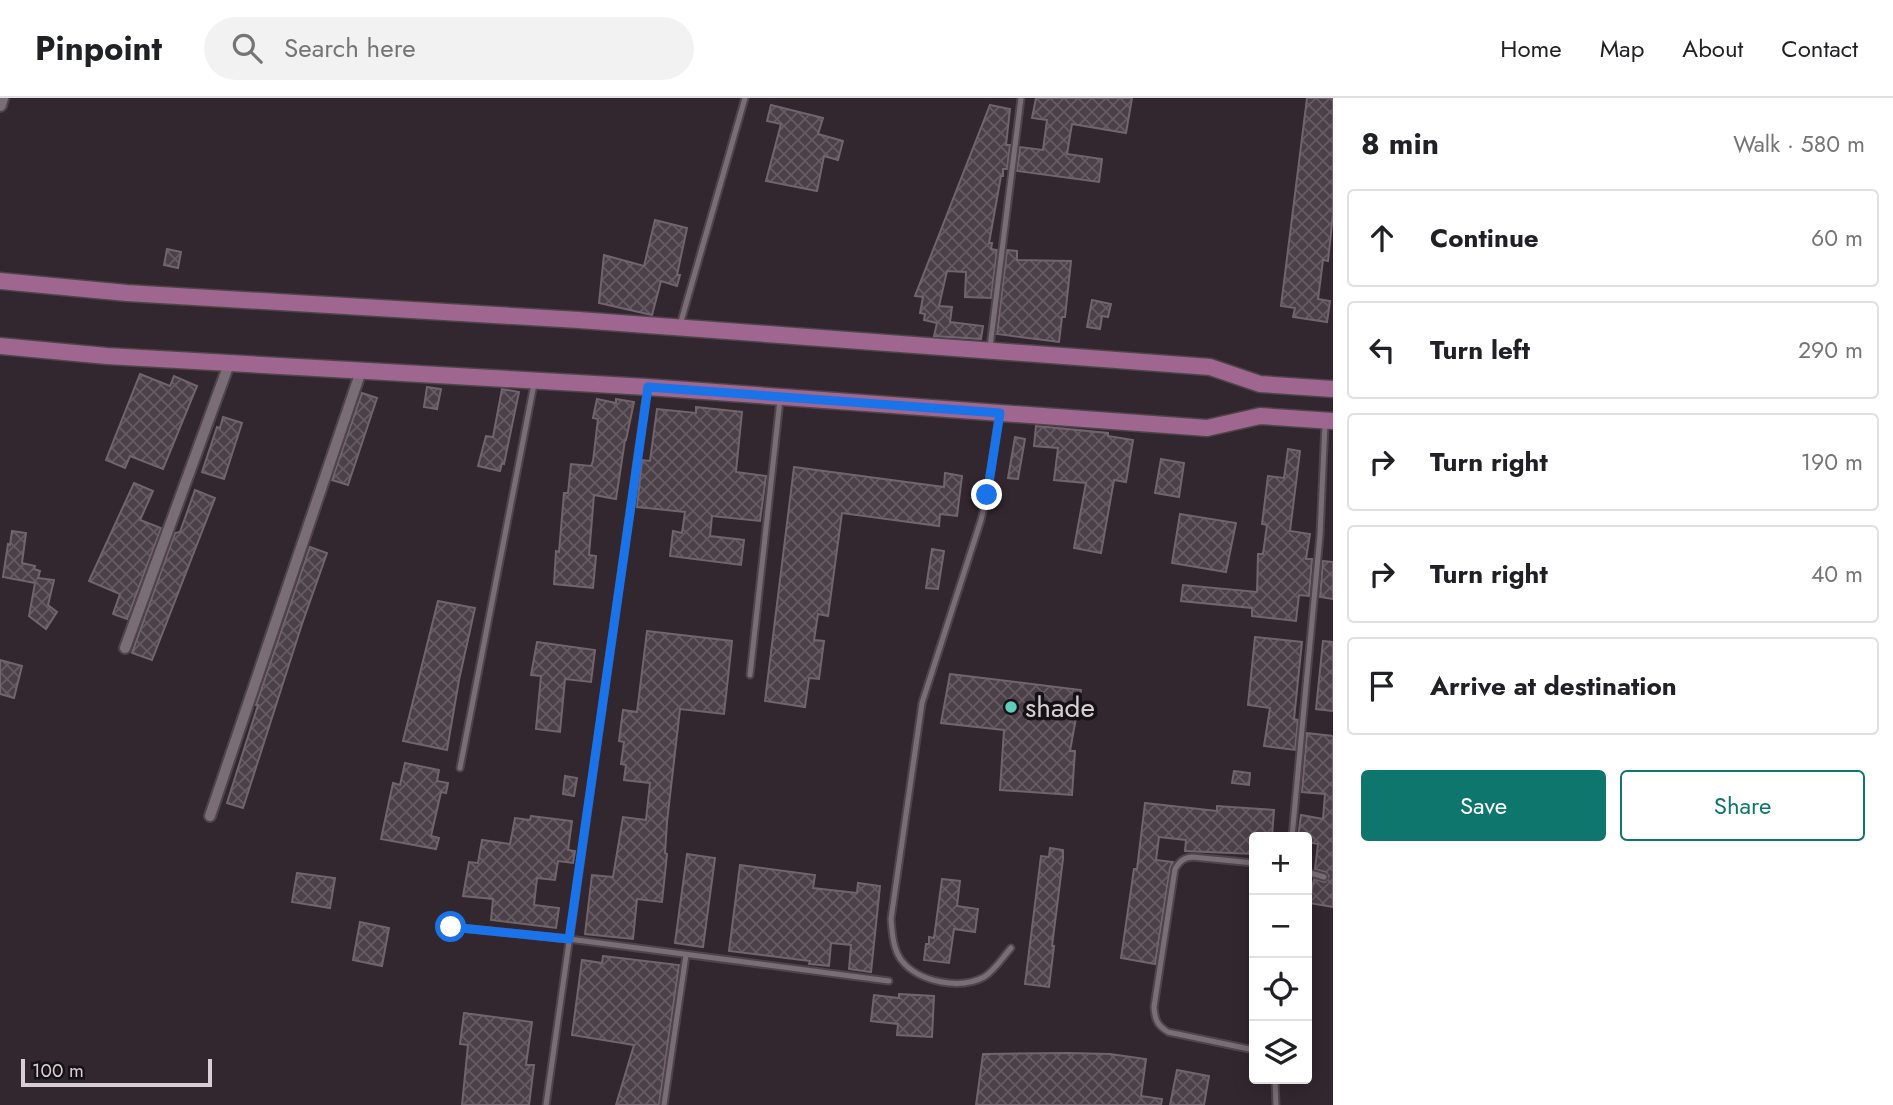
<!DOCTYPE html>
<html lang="en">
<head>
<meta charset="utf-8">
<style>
  body { margin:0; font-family:Jost,sans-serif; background:#f2f2f2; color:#202124 }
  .controls { position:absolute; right:21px; bottom:21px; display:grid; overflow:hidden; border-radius:7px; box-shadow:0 4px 18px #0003 }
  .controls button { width:63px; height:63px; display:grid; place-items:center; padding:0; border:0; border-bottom:2px solid #e0e0e0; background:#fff; color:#202124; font:35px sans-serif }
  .scale { position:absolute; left:21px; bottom:18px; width:191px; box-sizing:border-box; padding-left:7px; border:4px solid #d7cfd4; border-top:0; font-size:19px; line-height:24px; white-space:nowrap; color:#d7cfd4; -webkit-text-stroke:5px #161115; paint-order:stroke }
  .stop { position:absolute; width:21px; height:21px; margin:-16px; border:5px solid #1a73e8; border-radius:50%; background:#fff }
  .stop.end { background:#1a73e8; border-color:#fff; box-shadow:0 2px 7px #0008 }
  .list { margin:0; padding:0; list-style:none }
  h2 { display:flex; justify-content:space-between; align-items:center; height:91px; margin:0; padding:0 28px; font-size:30px }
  h2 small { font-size:23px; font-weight:400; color:#757577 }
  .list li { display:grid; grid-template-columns:46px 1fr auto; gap:21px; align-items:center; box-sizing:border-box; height:98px; margin:0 14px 14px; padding:0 14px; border:2px solid #e0e0e0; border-radius:7px }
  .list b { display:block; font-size:26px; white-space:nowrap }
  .list em { font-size:23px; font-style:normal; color:#757577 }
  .actions { display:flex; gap:14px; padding:21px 28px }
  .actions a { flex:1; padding:16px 0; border:2px solid #0f766e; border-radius:7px; text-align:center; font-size:24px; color:#0f766e }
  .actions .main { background:#0f766e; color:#fff }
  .icon { flex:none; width:38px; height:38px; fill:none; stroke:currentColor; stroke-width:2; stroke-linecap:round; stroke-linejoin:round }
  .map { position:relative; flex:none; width:1333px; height:1007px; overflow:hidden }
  header { display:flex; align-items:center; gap:42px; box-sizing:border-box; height:98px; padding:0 35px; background:#fff; border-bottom:2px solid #e0e0e0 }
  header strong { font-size:33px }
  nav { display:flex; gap:38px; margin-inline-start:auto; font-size:24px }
  .search { width:490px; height:63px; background:#f2f2f2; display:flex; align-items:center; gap:18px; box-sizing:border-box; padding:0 24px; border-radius:38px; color:#757577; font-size:26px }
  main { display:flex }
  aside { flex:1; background:#fff }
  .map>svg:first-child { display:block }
  .building { fill:url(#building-cross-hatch); stroke:#72646d; stroke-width:2 }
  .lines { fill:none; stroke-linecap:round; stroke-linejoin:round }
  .service-casing { stroke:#4e454b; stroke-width:9 }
  .minor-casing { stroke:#4e454b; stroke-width:14 }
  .tertiary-casing { stroke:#4e454b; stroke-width:16 }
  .primary-casing { stroke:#4e454b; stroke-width:19 }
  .service { stroke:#7b6d76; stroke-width:5 }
  .minor { stroke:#7b6d76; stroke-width:10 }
  .tertiary { stroke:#7b6d76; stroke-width:12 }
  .primary { stroke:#9f668f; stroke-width:16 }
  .route { stroke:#1a73e8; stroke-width:9 }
  .poi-dot { fill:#5dceb9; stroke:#161115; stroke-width:2.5 }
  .labels { text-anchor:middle; stroke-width:7; stroke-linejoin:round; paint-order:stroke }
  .poi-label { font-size:28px; fill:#d7cfd4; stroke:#161115; text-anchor:start }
</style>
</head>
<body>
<header>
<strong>Pinpoint</strong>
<div class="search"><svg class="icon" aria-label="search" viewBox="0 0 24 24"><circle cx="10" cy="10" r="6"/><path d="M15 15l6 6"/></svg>Search here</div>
<nav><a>Home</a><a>Map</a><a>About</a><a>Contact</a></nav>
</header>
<main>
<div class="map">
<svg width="1333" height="1007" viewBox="0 0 1333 1007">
  <defs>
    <pattern id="building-cross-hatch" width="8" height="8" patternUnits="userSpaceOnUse" patternTransform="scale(1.75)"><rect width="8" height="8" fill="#4c4048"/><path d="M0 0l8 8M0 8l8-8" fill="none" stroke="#655b62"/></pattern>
  </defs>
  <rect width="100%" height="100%" fill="#32272e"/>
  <!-- building -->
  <g class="building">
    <polygon points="1036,0 1132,0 1126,35 1072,26 1067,56 1102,61 1099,84 1017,73 1020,49 1043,52 1047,22 1032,20"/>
    <polygon points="1307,0 1333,0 1333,116 1328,163 1323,162 1318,201 1330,203 1327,224 1293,219 1295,210 1281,208"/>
    <polygon points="771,7 823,20 818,36 843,43 838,62 824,58 817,93 766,83 781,26 767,23"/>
    <polygon points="990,7 1010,11 1006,47 1010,47 1007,71 1003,71 1003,78 1001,78 989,145 992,145 991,151 997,152 991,200 965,199 966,174 947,173 939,208 952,209 950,224 983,228 981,241 934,238 937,225 924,222 925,216 920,215 923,199 915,198"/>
    <polygon points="655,122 687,130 677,177 680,177 677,188 661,183 652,217 599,205 604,157 644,168"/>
    <polygon points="167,151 181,154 178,170 164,167"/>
    <polygon points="1007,152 1017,153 1017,162 1071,163 1065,219 1062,219 1059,244 997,236"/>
    <polygon points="1092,202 1111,206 1108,219 1102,218 1100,231 1087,229"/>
    <polygon points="140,276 170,288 174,278 197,288 163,371 130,358 125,370 106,362"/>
    <polygon points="427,289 441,291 437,311 424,309"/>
    <polygon points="502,291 519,294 504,366 502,365 500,373 478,368 486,338 493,339"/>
    <polygon points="362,295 377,300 348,387 332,382"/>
    <polygon points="597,301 616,305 616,301 634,304 626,342 625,342 616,401 594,397 589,457 596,458 593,490 554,486 556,453 559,454 564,395 568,395 571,366 591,368 593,363 598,321 593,320"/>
    <polygon points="696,309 742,314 736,374 766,378 760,423 712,418 710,438 744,442 741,467 670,458 673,433 682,435 685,414 637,409 642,362 650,363 657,311 696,315"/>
    <polygon points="223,319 242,325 224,381 202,374 217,329 220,330"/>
    <polygon points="1036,328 1108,335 1108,338 1133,342 1126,384 1114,382 1101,455 1074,450 1086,385 1054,382 1058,350 1034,348"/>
    <polygon points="1015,339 1025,341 1018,381 1008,380"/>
    <polygon points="1288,351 1300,353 1290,433 1310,436 1306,461 1312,461 1309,498 1299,497 1296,523 1252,518 1252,510 1181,503 1183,487 1257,494 1258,456 1263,456 1267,427 1262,426 1268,378 1284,380"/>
    <polygon points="1161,361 1184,365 1179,399 1155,395"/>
    <polygon points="794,369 944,389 945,375 962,378 957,418 940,416 939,428 842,415 828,518 818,516 814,542 824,543 819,581 809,580 805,609 765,603"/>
    <polygon points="134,385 153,393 140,422 161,430 127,521 113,516 120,496 89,483"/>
    <polygon points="195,392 215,400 152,562 132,555 175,435 180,434"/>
    <polygon points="1180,416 1236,425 1226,474 1172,465"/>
    <polygon points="12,433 26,435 22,465 35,468 34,471 40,473 38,480 54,482 48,507 57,514 46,531 29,518 35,485 3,479 8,446 10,447"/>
    <polygon points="310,449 327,455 302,526 243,710 227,705 258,607 256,607"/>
    <polygon points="932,451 944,453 938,491 926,490"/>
    <polygon points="1323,463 1333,464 1333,501 1320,499"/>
    <polygon points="438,503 475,510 459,582 447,652 403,643"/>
    <polygon points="647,533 732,543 724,616 680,611 667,724 665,755 667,756 662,804 637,801 633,841 585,836 592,777 613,779 623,719 646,722 650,685 624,682 626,667 621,666 624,644 619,643 623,612 637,614"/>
    <polygon points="1255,539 1302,544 1294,621 1298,622 1295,652 1264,648 1270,610 1248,607"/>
    <polygon points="1323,543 1333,544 1333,613 1316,611"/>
    <polygon points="537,544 595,552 591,584 565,581 560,634 536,631 541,578 531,577"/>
    <polygon points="0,562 22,568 14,600 0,596"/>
    <polygon points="950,576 1081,592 1070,653 1075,653 1072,697 1000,692 1004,632 941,625"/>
    <polygon points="1307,635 1333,638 1333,809 1309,805 1314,781 1325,784 1329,778 1326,774 1315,771 1318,746 1307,744 1307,739 1298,739 1301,717 1323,721 1325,696 1302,694"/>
    <polygon points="405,665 439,672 437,683 448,685 446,695 441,694 431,738 439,740 436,751 381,741 393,685 400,687"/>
    <polygon points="1234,673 1250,675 1249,687 1232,685"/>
    <polygon points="565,678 577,680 574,698 563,696"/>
    <polygon points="1145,705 1217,713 1217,708 1274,712 1272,739 1254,739 1254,756 1185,753 1186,742 1159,739 1156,762 1173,764 1170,770 1155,866 1121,860 1134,771 1137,771"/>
    <polygon points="531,718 572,723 568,752 575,753 573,765 558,763 555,782 537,780 534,807 559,810 556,830 491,822 493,801 463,798 469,764 478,765 482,742 510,746 515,720 530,722"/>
    <polygon points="1050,750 1063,752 1063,761 1052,848 1054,848 1049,889 1025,886 1041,758 1049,759"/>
    <polygon points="687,756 715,760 703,849 675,845"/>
    <polygon points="740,767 815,777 813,790 857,795 858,785 880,788 871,874 849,871 851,847 831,845 829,868 809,866 810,863 729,853"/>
    <polygon points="297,775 335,780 330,810 292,804"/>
    <polygon points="942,781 960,783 957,808 978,811 975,834 954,831 949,865 924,862 926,846 929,846 929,839 934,840"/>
    <polygon points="360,824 389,830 382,868 353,862"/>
    <polygon points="603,858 679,867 659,1007 616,1007 634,947 572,937 582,862 602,865"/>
    <polygon points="899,896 934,898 932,939 897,937 898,926 871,923 874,897 899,900"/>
    <polygon points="464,915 532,924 526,967 534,967 529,1007 462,1007 468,947 460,946"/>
    <polygon points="1068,955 1110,956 1146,961 1141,998 1162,1001 1161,1007 976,1007 983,956"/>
    <polygon points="1177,972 1209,978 1204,1007 1170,1007"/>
  </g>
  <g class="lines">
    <defs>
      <g id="service">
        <polyline points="680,227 745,0"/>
        <polyline points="990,249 1021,0"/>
        <path d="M999,318L987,397L981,422L922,605L891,821C892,834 893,852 902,863C919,884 960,892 984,879C994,873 1003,859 1011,850"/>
        <polyline points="750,577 780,302"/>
        <polyline points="460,670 534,286"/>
        <polyline points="1292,739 1320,437 1325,326"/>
        <path d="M1254,765L1192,759C1183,760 1180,763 1175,771L1154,909C1155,922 1157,927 1168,934L1254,952"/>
        <polyline points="1307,774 1324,779"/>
        <polyline points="451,829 569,841 889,883"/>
        <polyline points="1275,981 1276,1007"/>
        <polyline points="546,1007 647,293"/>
        <polyline points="664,1007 686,857"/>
      </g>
      <g id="minor">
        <polyline points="125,550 229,266"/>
        <polyline points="210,718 361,273"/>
      </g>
      <polyline id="tertiary" points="0,7 2,0"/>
      <g id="primary">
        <polyline points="0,183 127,195 579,222 1210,269 1260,286 1333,291"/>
        <polyline points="0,248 107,258 647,289 1207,330 1260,318 1333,323"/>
      </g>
    </defs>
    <!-- service casing -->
    <use href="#service" class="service-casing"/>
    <!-- minor casing -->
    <use href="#minor" class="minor-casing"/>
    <!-- tertiary casing -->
    <use href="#tertiary" class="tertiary-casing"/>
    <!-- primary casing -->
    <use href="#primary" class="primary-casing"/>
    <!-- service -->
    <use href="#service" class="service"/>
    <!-- minor -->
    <use href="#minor" class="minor"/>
    <!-- tertiary -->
    <use href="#tertiary" class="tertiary"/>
    <!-- primary -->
    <use href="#primary" class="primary"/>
  </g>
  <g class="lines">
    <!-- route -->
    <polyline class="route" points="451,829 569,841 648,289 1000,315 987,397"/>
  </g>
  <!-- markers -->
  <circle class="poi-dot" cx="1011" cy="609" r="7"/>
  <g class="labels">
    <!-- poi labels -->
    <g class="poi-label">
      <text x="1025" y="619">shade</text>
    </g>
  </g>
</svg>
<div class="controls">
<button>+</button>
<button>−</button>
<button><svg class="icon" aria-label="locate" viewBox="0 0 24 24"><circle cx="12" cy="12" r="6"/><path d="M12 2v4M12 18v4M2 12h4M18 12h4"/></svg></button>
<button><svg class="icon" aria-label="layers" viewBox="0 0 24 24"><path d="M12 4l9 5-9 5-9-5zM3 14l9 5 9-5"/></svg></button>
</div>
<div class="scale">100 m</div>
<div class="stop" style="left:451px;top:829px"></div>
<div class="stop end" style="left:987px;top:397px"></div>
</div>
<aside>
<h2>8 min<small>Walk · 580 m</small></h2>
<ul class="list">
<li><svg class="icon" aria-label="ahead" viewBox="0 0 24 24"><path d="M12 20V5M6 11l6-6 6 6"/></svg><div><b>Continue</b></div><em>60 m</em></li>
<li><svg class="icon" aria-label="left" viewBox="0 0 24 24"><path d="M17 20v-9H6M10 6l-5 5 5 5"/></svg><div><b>Turn left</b></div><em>290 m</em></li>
<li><svg class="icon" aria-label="right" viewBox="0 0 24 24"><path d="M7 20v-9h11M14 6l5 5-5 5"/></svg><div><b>Turn right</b></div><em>190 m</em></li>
<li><svg class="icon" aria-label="right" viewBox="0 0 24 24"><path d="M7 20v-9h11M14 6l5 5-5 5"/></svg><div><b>Turn right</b></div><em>40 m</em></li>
<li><svg class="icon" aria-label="arrive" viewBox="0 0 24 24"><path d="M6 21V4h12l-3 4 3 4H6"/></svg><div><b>Arrive at destination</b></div></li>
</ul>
<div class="actions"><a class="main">Save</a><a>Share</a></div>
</aside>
</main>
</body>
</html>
